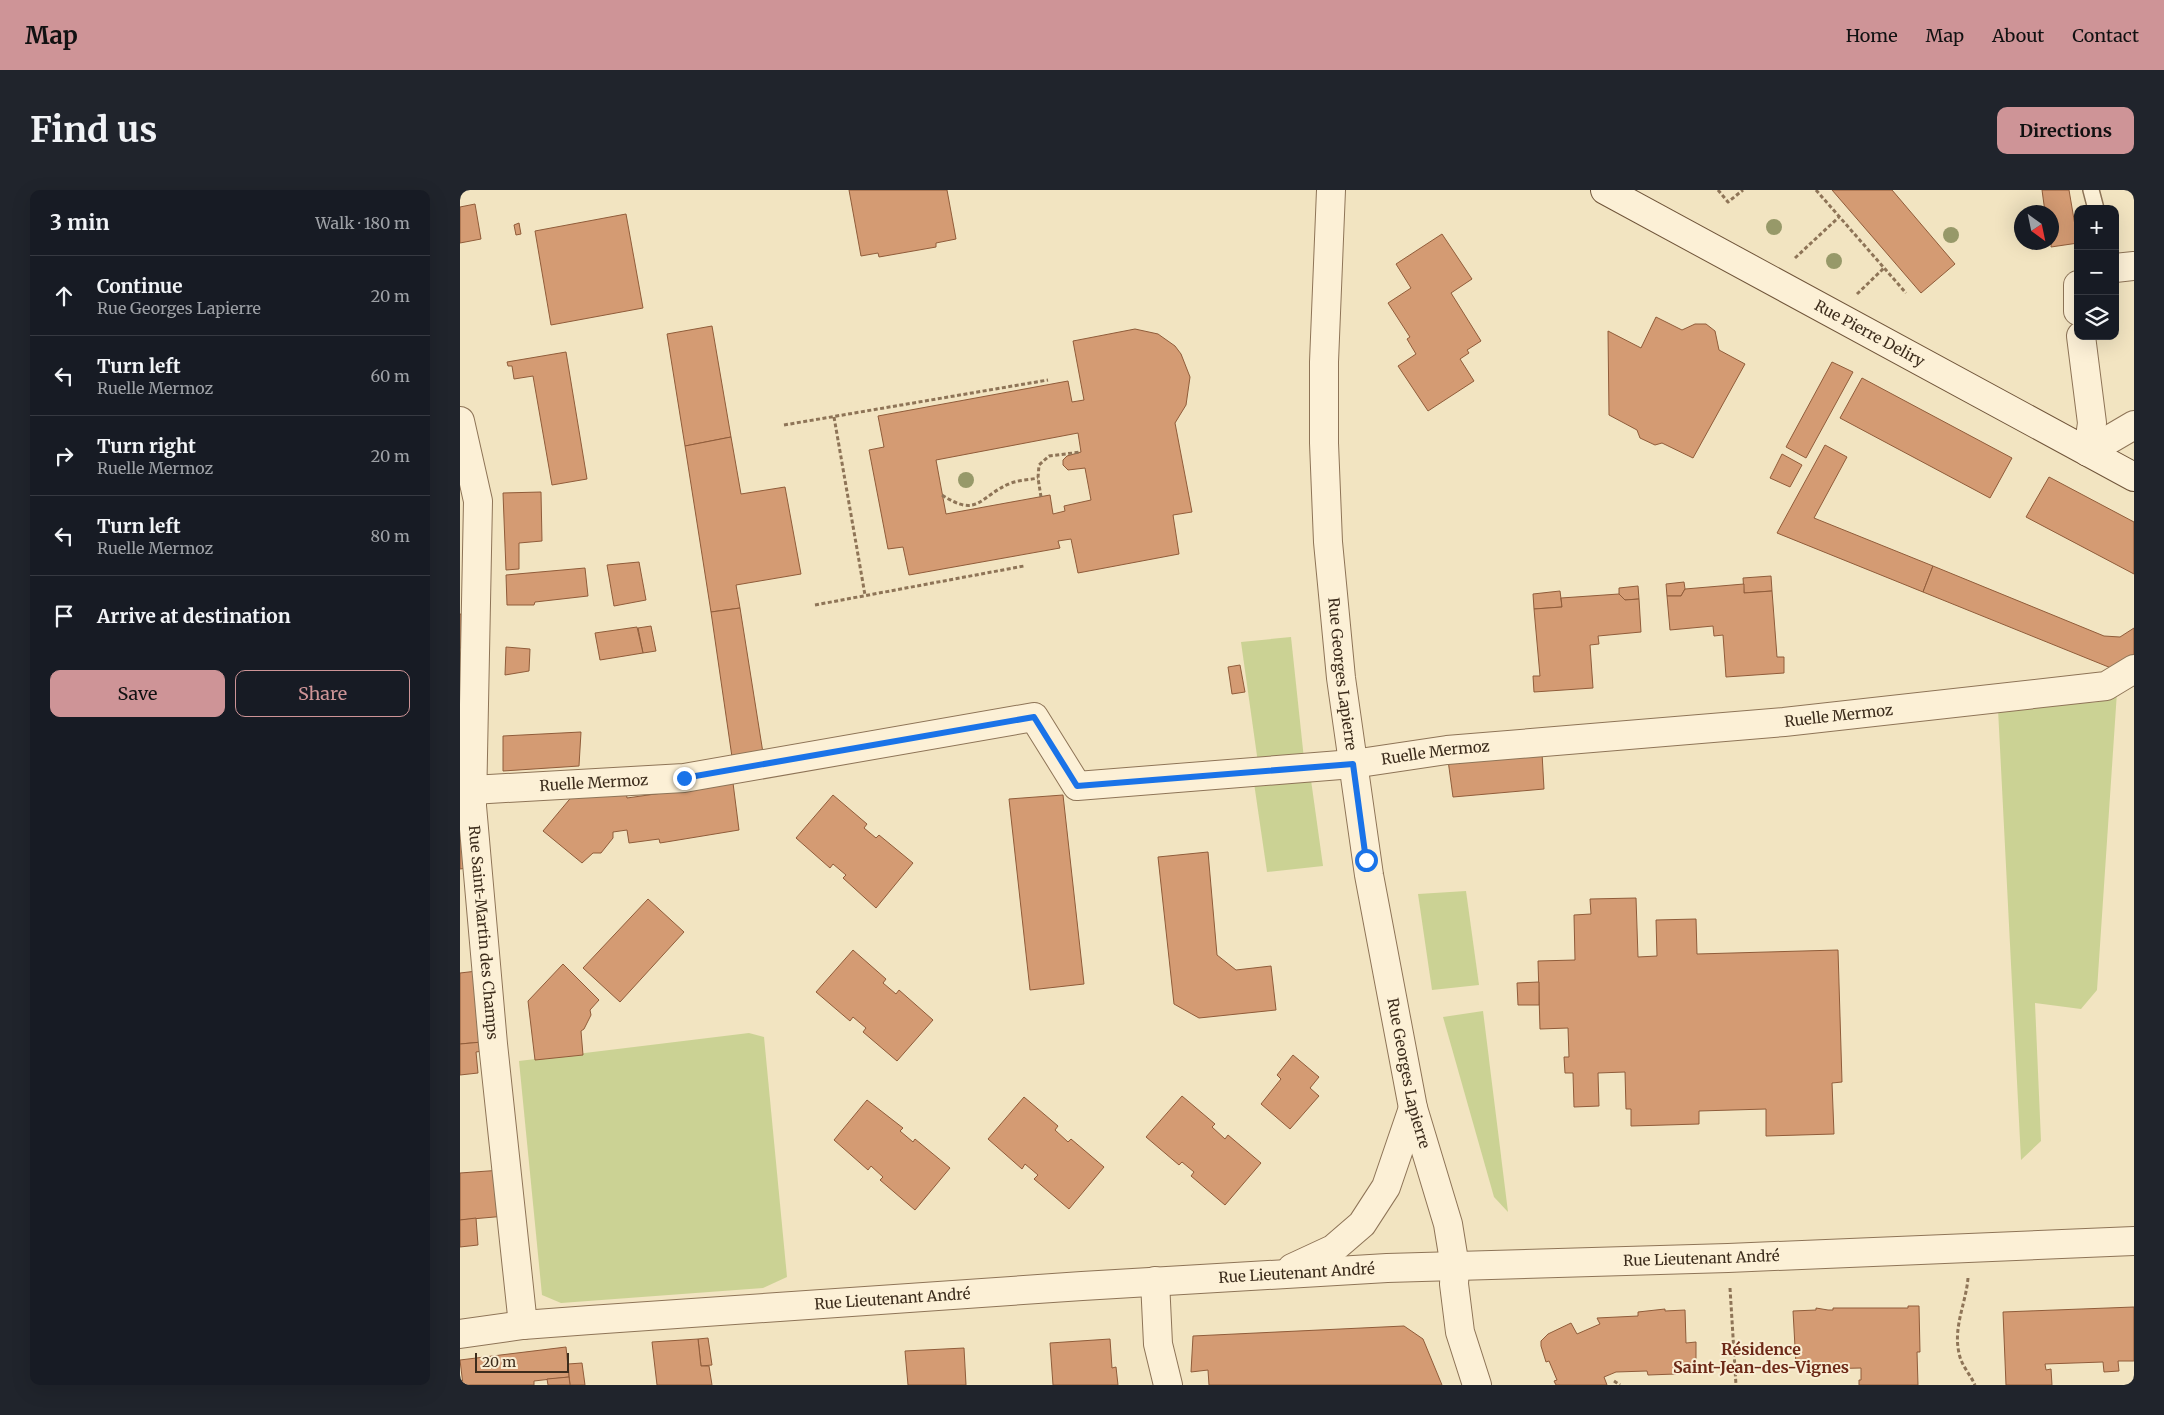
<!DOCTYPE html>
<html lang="en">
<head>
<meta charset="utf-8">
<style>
  body { margin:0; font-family:Merriweather,serif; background:#20242c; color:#f1f3f6 }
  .controls { position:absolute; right:15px; top:15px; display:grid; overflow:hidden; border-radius:10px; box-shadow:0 5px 20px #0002 }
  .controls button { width:45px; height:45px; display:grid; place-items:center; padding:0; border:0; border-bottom:1px solid #363941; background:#171b24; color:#f1f3f6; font:25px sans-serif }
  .compass { position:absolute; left:1554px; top:15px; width:45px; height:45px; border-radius:50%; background:#171b24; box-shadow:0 5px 20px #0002; rotate:147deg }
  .scale { position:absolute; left:15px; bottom:12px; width:94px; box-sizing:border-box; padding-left:5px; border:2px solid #3c2c1c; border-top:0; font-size:14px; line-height:18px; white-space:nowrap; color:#3c2c1c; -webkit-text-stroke:4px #f9edd2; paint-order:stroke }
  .stop { position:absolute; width:15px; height:15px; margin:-11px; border:4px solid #1a73e8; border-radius:50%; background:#fff }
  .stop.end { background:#1a73e8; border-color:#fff; box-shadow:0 1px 5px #0008 }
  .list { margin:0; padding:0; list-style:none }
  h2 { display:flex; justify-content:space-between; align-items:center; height:65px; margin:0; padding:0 20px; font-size:21px }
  h2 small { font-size:16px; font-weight:400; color:#9ea1a6 }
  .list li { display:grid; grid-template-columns:32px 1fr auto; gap:15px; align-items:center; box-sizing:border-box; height:80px; padding:0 20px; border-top:1px solid #363941 }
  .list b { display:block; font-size:19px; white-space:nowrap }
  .list p { margin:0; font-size:16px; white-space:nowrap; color:#9ea1a6 }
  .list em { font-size:16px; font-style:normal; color:#9ea1a6 }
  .actions { display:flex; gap:10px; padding:15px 20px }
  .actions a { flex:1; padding:11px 0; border:1px solid #ce9497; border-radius:10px; text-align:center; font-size:18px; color:#ce9497 }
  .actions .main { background:#ce9497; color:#111 }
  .icon { flex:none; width:28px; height:28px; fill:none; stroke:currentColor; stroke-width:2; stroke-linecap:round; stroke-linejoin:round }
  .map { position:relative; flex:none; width:1674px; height:1195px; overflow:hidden; border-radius:10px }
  header { display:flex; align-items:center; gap:30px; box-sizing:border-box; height:70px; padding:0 25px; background:#ce9497; color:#111 }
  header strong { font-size:24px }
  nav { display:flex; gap:28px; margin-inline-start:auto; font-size:18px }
  .intro { display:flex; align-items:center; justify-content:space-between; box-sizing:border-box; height:120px; padding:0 30px }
  h1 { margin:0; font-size:35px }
  .button { padding:12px 22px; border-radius:10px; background:#ce9497; color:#111; font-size:18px; font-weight:700 }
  main { display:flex; gap:30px; padding:0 30px }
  aside { flex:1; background:#171b24; border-radius:10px; box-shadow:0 5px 20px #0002 }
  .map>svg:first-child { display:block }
  .green { fill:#cbd294 }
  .building { fill:#d49b73; stroke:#905c3a; fill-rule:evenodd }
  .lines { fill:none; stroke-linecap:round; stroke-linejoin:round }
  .lane-casing { stroke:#8e7457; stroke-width:18 }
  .street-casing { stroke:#8e7457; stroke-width:30 }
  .secondary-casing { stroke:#70553a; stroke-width:30 }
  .path { stroke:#8e7457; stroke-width:3; stroke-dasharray:4 2.5; stroke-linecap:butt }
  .lane { stroke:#fcf0d6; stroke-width:15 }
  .street { stroke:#fcf0d6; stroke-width:28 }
  .secondary { stroke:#fcf0d6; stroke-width:28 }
  .tree { fill:#979969 }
  .route { stroke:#1a73e8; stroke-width:6 }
  .labels { text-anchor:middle; stroke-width:4; stroke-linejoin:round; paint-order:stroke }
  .street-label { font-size:15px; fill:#3c2c1c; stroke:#f9edd2 }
  .neighbourhood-label { font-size:16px; font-weight:bold; fill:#6d2917; stroke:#f9edd2 }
</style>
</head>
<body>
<header>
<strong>Map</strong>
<nav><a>Home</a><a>Map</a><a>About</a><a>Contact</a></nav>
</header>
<div class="intro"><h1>Find us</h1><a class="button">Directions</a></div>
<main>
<aside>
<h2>3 min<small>Walk · 180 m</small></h2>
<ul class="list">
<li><svg class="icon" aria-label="ahead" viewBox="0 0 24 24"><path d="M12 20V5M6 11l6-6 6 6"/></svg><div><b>Continue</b><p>Rue Georges Lapierre</p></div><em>20 m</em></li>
<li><svg class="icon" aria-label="left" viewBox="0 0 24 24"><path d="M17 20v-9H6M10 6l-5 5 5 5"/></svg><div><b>Turn left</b><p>Ruelle Mermoz</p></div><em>60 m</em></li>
<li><svg class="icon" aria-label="right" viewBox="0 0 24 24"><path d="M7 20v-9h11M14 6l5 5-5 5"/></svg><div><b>Turn right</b><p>Ruelle Mermoz</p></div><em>20 m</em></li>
<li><svg class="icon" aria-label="left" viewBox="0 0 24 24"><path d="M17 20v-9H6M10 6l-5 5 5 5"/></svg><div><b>Turn left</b><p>Ruelle Mermoz</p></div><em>80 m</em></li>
<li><svg class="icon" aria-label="arrive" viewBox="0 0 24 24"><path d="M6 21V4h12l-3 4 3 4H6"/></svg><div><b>Arrive at destination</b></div></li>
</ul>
<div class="actions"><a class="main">Save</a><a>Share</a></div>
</aside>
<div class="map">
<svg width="1674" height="1195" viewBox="0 0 1674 1195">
  <rect width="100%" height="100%" fill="#f2e4c1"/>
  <!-- green -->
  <g class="green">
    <polygon points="831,447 844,569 798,573 781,452"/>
    <polygon points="1657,502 1637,800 1621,819 1575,813 1581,951 1561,970 1538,519 1639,512"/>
    <polygon points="851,590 863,676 807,682 794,593"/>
    <polygon points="1006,701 1019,795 972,800 958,704"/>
    <polygon points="1023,821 1048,1022 1034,1007 983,827"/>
    <polygon points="289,843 304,847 327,1087 303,1098 101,1113 82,1105 59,871"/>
  </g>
  <!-- building -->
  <g class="building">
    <polygon points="389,0 487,0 496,49 476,53 476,57 419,67 418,63 401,66"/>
    <polygon points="1372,0 1432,0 1495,74 1461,103"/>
    <polygon points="1582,0 1609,0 1618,53 1591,57 1592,22 1585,22"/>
    <polygon points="15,14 21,49 0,53 0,17"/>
    <polygon points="166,24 183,118 91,135 75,41"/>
    <polygon points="59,33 61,44 56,45 54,35"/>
    <polygon points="982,44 1012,89 991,103 1021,151 1007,160 1009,163 1000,169 1014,191 968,221 938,176 956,164 947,149 950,147 928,113 951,98 936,74"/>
    <polygon points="1196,127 1222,140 1235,134 1246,134 1255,141 1259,160 1285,174 1233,268 1202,253 1195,255 1180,248 1177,240 1149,225 1148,141 1181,158"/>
    <polygon points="252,136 271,247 225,256 207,144"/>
    <path d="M675,139L698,144L715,156L721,164L730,187L726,215L715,233L732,322L713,325L719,364L618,383L611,349L598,351L600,358L449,385L443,357L428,359L409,260L424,257L418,226L608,191L612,212L624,210L613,151ZM618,243L621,262L607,266L603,270V275L608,280L625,278L631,310L604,316L605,321L593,324L590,305L486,324L476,270Z"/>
    <polygon points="106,162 127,289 92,295 73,186 54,189 52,176 48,176 47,172"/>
    <polygon points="1372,172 1393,182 1346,268 1326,257"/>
    <polygon points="1402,188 1552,268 1530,308 1380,228"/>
    <polygon points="271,247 281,304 325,297 341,384 276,395 280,418 251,422 225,256"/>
    <polygon points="1365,255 1387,267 1354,328 1473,376 1463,402 1317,343"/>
    <polygon points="1322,264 1342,275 1330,297 1310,288"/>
    <polygon points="1589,287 1674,332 1674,384 1566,327"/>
    <polygon points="81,302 82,351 59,353 59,379 46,380 43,303"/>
    <polygon points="179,372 186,410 154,416 147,375"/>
    <polygon points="1473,376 1644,446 1660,447 1674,438 1674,469 1656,480 1463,402"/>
    <polygon points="125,378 128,406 75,412 74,415 47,415 46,385"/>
    <polygon points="1311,386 1312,401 1284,403 1283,388"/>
    <polygon points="1224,392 1225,399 1221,406 1207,406 1206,394"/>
    <polygon points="1284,394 1284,403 1312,401 1317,467 1324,467 1324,483 1266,487 1263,445 1254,446 1253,436 1210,440 1207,406 1221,406 1225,399"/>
    <polygon points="1178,396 1179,409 1165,410 1159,404 1159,398"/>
    <polygon points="1100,401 1102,417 1074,419 1073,404"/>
    <polygon points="1159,404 1165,410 1179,409 1181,442 1138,446 1139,454 1130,455 1133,498 1074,502 1073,486 1080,486 1074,419 1102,417 1101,408"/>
    <polygon points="280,418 303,563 272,567 251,422"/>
    <polygon points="0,424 8,425 8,458 0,458"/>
    <polygon points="191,436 196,461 183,463 178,438"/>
    <polygon points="177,437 183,463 140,470 135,443"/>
    <polygon points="46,457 70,459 69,481 45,485"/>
    <polygon points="780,475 785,502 772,504 768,477"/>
    <polygon points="121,542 119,576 43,581 43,546"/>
    <polygon points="1082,563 1084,599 993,607 988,570"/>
    <polygon points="273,593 279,640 200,653 199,649 169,653 167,640 153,642 153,648 141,663 133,663 122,673 83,641 119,598 165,595 167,608"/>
    <polygon points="373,605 407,634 404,638 416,648 419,645 453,673 416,718 383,688 386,685 373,674 370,678 336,648"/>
    <polygon points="603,605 624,794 570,800 549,609"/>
    <polygon points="0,626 7,678 0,679"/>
    <polygon points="748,662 757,765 776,780 811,776 816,820 739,828 714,814 698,667"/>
    <polygon points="1176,708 1178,767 1197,766 1196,730 1236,729 1237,764 1378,760 1382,892 1372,893 1374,944 1306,946 1306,919 1239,921 1239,934 1171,936 1171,919 1166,919 1165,882 1138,883 1139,916 1114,917 1113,883 1105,883 1104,867 1109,867 1108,838 1080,839 1078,771 1115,770 1114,725 1131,724 1130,709"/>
    <polygon points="188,709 224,742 160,812 123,778"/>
    <polygon points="393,760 426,789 423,793 436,804 439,800 473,830 437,871 403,842 406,838 393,827 390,831 356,802"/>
    <polygon points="103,774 139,810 130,820 131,825 124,839 121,841 123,865 75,870 68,811"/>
    <polygon points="17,781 22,852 0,854 0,783"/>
    <polygon points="1079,792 1079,815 1058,815 1057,793"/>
    <polygon points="22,852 23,861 16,862 18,883 0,885 0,854"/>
    <polygon points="833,865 859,887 850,898 859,906 830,939 801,914 821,889 817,885"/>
    <polygon points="722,906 755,934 752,937 765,949 768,945 801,973 765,1015 731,986 734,982 722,972 719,975 686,947"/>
    <polygon points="564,907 598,936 595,940 608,952 611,949 644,977 609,1019 574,989 578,985 565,974 562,979 528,949"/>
    <polygon points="407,910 443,938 440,941 453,952 455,949 490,978 455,1020 420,990 423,987 411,976 408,980 374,950"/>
    <polygon points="42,980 46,1026 0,1030 0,983"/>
    <polygon points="16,1028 18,1055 0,1057 0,1030"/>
    <polygon points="1448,1116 1459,1116 1460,1162 1457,1162 1458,1195 1399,1195 1399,1190 1401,1190 1401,1178 1358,1179 1358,1175 1336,1175 1333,1121 1356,1120 1356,1118 1368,1120 1373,1120 1373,1118 1448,1118"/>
    <polygon points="1674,1117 1674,1171 1658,1171 1659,1181 1644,1182 1643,1172 1585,1174 1586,1180 1591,1179 1592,1195 1546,1195 1543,1122"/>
    <polygon points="1205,1119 1205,1121 1225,1120 1226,1153 1236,1152 1236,1174 1215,1174 1216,1184 1188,1185 1187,1181 1156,1182 1144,1187 1147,1195 1096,1195 1094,1191 1097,1190 1089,1171 1086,1172 1081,1156 1081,1151 1088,1144 1111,1133 1117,1144 1140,1134 1137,1128 1178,1126 1178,1122"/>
    <polygon points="944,1136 963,1149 982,1195 749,1195 748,1180 731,1182 733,1146"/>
    <polygon points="248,1148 252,1175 241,1176 238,1149"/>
    <polygon points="238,1149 241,1176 249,1176 252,1195 197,1195 192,1152"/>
    <polygon points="650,1149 652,1178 656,1177 658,1195 593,1195 590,1153"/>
    <polygon points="106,1157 109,1187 74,1191 74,1195 3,1195 0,1170"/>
    <polygon points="504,1158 506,1195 448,1195 445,1161"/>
    <polygon points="122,1173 125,1195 110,1195 108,1174"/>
    <polygon points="109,1187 110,1195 88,1195 87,1189"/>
  </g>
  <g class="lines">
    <defs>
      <polyline id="lane" points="1631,0 1636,19"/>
      <g id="street">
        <path id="s1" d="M871,0L864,172V253L868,352L881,488L909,685L953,918L988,1034L995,1077L994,1094L1000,1142L1017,1195"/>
        <polyline points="1655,78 1674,76"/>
        <polyline points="1618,95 1618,121"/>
        <polyline points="1621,146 1632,233 1628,262"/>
        <path id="s2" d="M0,231L18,311L12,616L33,854L63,1135"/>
        <polyline points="1628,262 1674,235"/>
        <path id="s3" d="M12,600L224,588L574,527L617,596L893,574L987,560L1324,532L1646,496L1674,479"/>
        <polyline points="832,1078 873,1059 902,1034 926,997 953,918"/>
        <polyline points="695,1091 698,1154 708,1195"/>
        <path id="s4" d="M0,1144L63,1135L130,1130L622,1096L927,1078L1268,1068L1674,1051"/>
      </g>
      <g id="secondary">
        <path id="s5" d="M1145,0L1674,287"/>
      </g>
    </defs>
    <!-- lane casing -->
    <use href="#lane" class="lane-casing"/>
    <!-- street casing -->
    <use href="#street" class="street-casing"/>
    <!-- secondary casing -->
    <use href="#secondary" class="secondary-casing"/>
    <!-- path -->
    <g class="path">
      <polyline points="1258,0 1268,12 1283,0"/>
      <polyline points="1356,0 1446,103"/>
      <polyline points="1335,68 1379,27"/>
      <polyline points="1397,104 1424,78"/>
      <polyline points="374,227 405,405"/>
      <polyline points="324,235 588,190"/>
      <path d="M482,305C519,329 519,306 551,293C559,290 569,290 578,288"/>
      <polyline points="581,307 578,288 579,275 589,266 621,262"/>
      <polyline points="355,415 564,376"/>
      <path d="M1508,1088C1506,1113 1493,1137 1499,1163C1501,1175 1510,1184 1515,1195"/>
      <polyline points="1270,1098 1276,1195"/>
      <polyline points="1154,1191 1160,1195"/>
    </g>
    <!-- lane -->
    <use href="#lane" class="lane"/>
    <!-- street -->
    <use href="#street" class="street"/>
    <!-- secondary -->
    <use href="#secondary" class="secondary"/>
  </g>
  <!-- trees -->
  <g class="tree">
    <circle cx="1314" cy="37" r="8"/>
    <circle cx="1491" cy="45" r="8"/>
    <circle cx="1374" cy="71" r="8"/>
    <circle cx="506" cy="290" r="8"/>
  </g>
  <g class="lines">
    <!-- route -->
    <polyline class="route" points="224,588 574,527 617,596 893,574 906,670"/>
  </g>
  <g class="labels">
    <!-- street labels -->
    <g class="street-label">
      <text dy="5" stroke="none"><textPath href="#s5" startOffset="301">Rue Pierre Deliry</textPath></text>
      <text dy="5" stroke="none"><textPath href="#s1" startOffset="485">Rue Georges Lapierre</textPath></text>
      <text dy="5" stroke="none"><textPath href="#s3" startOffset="1414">Ruelle Mermoz</textPath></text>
      <text dy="5" stroke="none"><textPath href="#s3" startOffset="1009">Ruelle Mermoz</textPath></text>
      <text dy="5" stroke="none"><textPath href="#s3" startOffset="122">Ruelle Mermoz</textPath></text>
      <text dy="5" stroke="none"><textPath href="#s2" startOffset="514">Rue Saint-Martin des Champs</textPath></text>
      <text dy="5" stroke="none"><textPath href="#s1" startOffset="890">Rue Georges Lapierre</textPath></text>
      <text dy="5" stroke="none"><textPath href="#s4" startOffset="1244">Rue Lieutenant André</textPath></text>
      <text dy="5" stroke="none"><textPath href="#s4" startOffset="839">Rue Lieutenant André</textPath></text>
      <text dy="5" stroke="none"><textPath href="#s4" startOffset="434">Rue Lieutenant André</textPath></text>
    </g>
    <!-- neighbourhood labels -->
    <g class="neighbourhood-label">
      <text x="1301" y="1165">Résidence<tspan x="1301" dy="18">Saint-Jean-des-Vignes</tspan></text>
    </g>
  </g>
</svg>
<div class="controls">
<button>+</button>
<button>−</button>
<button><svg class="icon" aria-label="layers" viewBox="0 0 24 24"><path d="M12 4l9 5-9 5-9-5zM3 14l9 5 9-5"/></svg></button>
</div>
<svg class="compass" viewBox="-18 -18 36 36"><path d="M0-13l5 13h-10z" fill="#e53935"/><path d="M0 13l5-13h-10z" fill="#9ea1a6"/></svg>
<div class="scale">20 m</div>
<div class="stop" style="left:906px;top:670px"></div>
<div class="stop end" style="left:224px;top:588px"></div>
</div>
</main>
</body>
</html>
